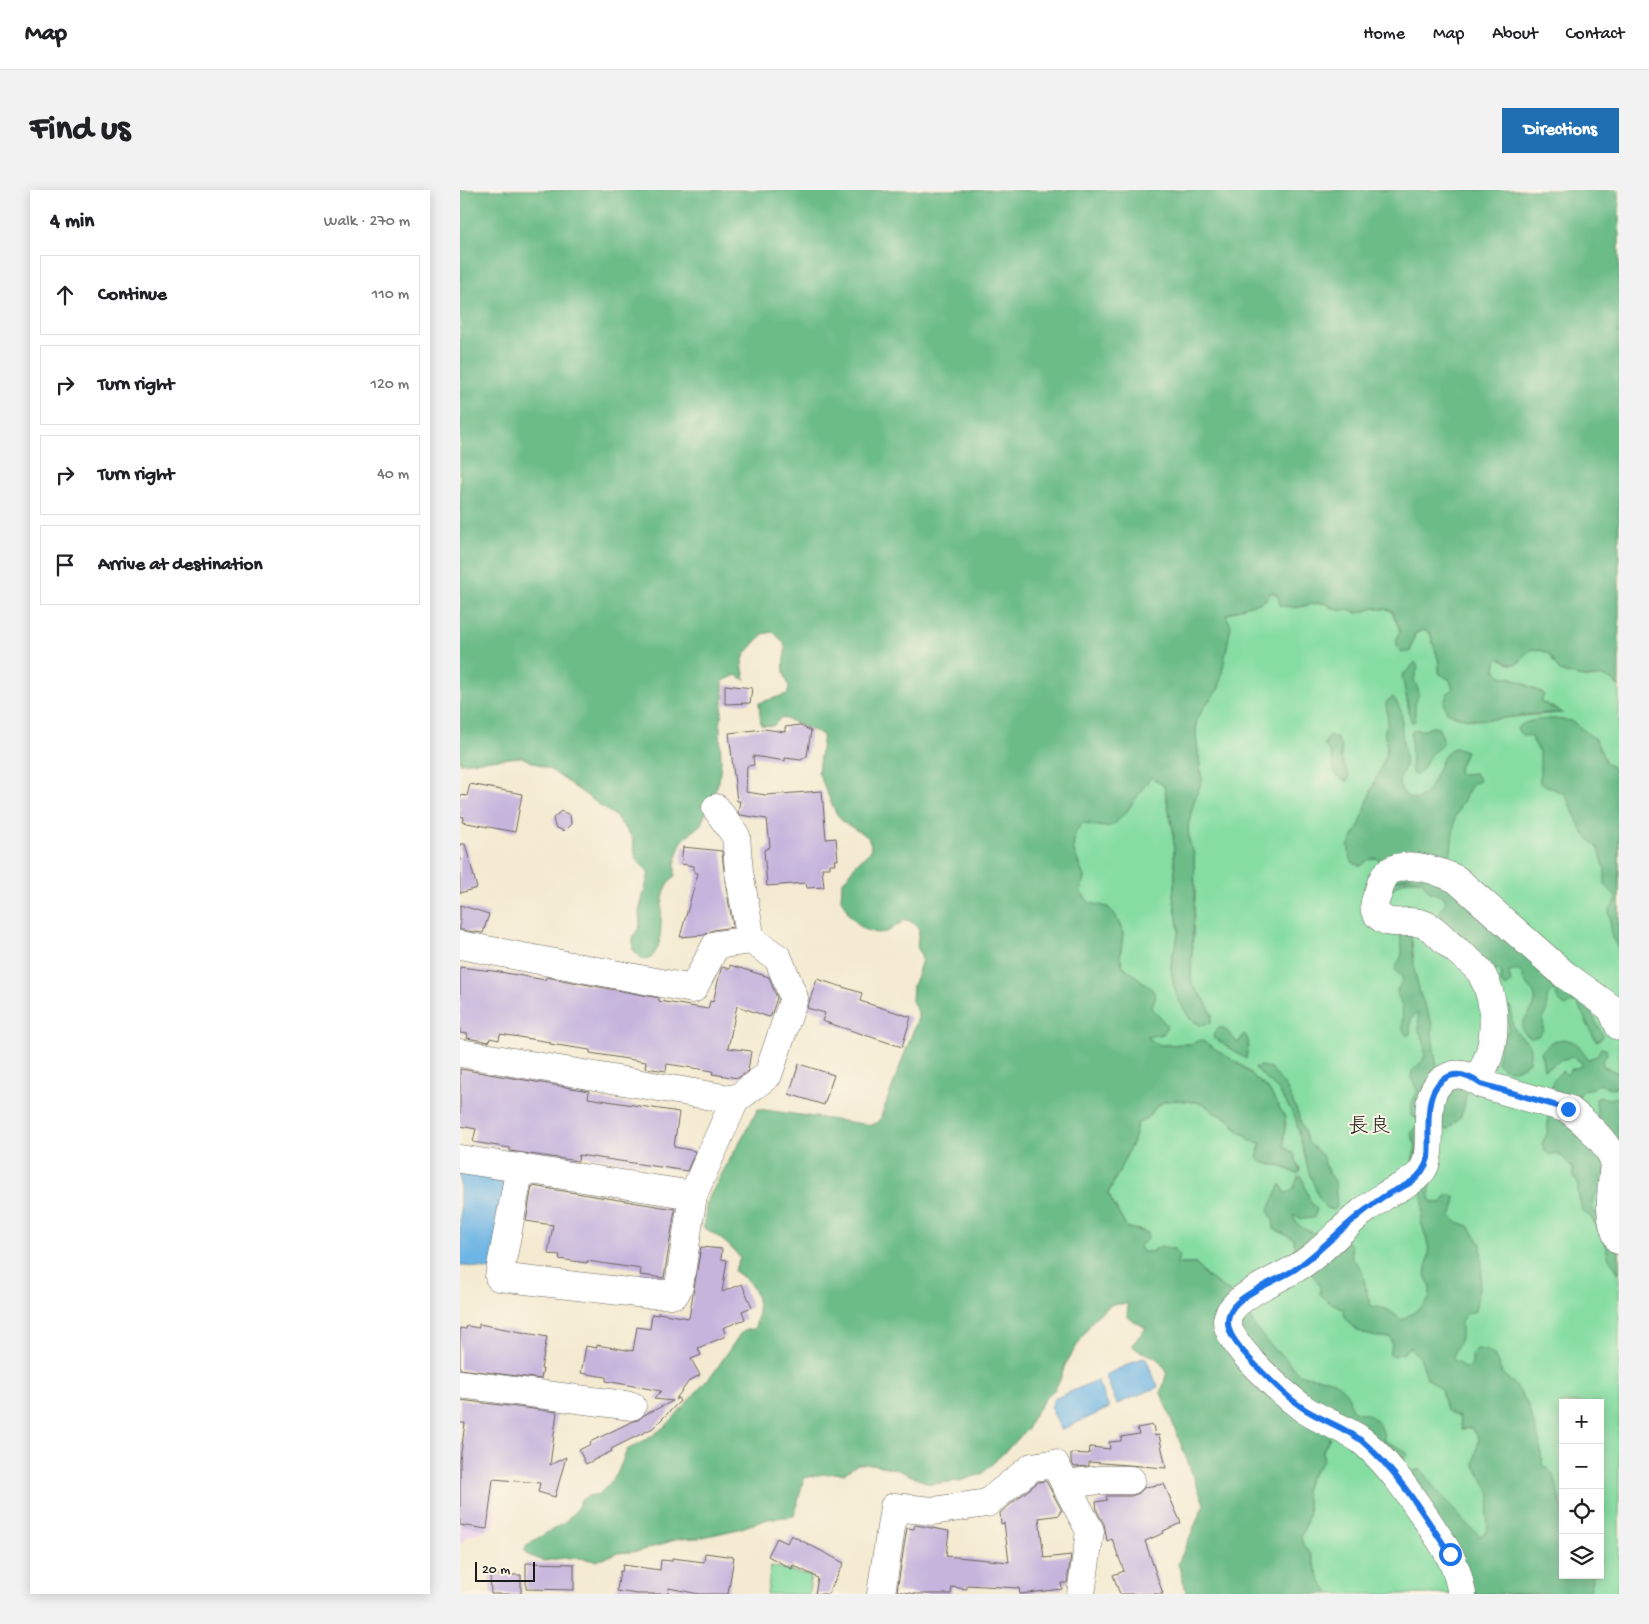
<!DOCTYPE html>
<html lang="en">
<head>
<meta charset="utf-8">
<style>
  body { margin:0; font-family:"Gochi Hand","Klee One",sans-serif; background:#f2f2f2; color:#202124 }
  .controls { position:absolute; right:15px; bottom:15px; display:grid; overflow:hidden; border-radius:0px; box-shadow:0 2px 12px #0003 }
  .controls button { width:45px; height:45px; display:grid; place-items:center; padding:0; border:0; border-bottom:1px solid #e0e0e0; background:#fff; color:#202124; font:25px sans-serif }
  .scale { position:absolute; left:15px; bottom:12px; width:60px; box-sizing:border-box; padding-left:5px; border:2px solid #1c1c1c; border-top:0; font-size:14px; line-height:18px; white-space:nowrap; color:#1c1c1c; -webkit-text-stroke:4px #fcf5e5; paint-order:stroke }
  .stop { position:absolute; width:15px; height:15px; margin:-11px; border:4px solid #1a73e8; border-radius:50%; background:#fff }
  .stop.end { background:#1a73e8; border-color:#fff; box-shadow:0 1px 5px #0008 }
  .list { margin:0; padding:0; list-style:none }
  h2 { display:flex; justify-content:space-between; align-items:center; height:65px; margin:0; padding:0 20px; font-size:21px }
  h2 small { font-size:16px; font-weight:400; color:#757577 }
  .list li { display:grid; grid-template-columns:32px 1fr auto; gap:15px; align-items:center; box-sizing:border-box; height:80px; margin:0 10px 10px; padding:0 10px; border:1px solid #e0e0e0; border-radius:0px }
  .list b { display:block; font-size:19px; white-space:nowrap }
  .list em { font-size:16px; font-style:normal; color:#757577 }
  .icon { flex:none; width:28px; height:28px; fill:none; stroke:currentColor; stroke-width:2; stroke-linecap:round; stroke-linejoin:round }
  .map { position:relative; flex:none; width:1159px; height:1404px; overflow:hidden; border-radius:0px }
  header { display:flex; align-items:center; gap:30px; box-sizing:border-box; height:70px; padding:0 25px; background:#fff; border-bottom:1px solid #e0e0e0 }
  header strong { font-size:24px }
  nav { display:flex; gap:28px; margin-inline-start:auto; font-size:18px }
  .intro { display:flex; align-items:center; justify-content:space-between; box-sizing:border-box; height:120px; padding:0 30px }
  h1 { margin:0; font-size:35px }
  .button { padding:12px 22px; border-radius:0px; background:#1f6fb2; color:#fff; font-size:18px; font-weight:700 }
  main { display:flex; gap:30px; padding:0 30px }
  aside { flex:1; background:#fff; border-radius:0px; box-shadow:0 2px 12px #0003 }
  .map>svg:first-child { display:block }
  .built { fill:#ebd1eb }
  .green { fill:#85dda2; stroke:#507c5f; fill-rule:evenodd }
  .forest { fill:#6cbc88; stroke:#446c52 }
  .water { fill:#6eb5e5; stroke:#456880 }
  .building { fill:#c6b4dd }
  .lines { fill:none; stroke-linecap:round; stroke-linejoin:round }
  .minor-casing { stroke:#68645b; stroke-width:29 }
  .minor { stroke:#fff; stroke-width:28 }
  .route { stroke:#1a73e8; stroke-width:6 }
  .labels { text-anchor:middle; stroke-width:4; stroke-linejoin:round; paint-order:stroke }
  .quarter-label { font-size:21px; fill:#1c1c1c; stroke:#fcf5e5 }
</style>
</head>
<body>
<header>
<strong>Map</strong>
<nav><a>Home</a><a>Map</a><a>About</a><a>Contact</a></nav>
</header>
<div class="intro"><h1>Find us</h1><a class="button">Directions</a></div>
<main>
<aside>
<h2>4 min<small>Walk · 270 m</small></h2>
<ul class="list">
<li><svg class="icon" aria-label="ahead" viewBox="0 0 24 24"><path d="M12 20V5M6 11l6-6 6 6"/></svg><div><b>Continue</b></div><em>110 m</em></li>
<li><svg class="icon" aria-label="right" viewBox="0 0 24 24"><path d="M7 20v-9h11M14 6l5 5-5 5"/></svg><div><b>Turn right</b></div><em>120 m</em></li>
<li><svg class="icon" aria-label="right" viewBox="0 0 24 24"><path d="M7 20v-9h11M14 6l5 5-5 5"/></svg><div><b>Turn right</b></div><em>40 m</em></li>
<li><svg class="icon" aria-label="arrive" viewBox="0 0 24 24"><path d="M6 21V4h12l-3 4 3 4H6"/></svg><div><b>Arrive at destination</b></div></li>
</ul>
</aside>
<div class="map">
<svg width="1159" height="1404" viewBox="0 0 1159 1404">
  <rect width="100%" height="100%" fill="#fcf5e5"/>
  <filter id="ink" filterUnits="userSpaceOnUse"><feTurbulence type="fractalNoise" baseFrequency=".02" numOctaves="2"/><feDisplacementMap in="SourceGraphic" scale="10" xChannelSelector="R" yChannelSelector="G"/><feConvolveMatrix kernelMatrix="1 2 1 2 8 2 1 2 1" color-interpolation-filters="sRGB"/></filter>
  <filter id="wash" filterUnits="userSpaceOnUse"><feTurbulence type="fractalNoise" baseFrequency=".0096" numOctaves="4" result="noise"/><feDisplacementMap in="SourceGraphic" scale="20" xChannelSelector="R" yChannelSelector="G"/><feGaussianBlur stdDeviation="1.12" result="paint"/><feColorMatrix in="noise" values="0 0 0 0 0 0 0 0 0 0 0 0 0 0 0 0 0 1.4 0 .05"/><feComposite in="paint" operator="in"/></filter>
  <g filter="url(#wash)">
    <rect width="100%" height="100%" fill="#f4ead1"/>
    <!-- built -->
    <polygon class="built" points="0,1255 37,1260 34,1337 8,1346 0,1354"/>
    <!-- green -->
    <g class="green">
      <path d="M812,402L836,418L849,414L865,413L873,419H889L897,423L915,418L931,420L950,462L955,444L963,440L970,443L979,472L980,483L990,490L993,498L988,503L994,526L1014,530L1102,523L1098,519L1081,512L1084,504L1055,489L1040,486L1035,479L1036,472L1040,468L1050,475L1060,472L1063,465L1072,459C1094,462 1088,465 1100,481C1108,484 1116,486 1125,487C1142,488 1145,482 1159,497V1404H869L859,1388L851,1364L843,1355L841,1347L847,1330L849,1320L845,1301L849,1289L863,1271V1260L870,1247L841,1222L770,1102L745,1085L736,1074H716L701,1056L691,1062L682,1063L679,1056L683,1041L666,1037L648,1004L673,951L677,934L689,927L695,918L705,911L717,910L743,913L755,923L769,929L779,942L786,945L790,951L801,953L798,961L810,975H819L837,984L840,981L839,976L824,956L823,947L826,934L809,900L782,876L741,850L731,854L698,855L686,847L700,827L691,818L676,787L663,776L660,767L663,743L656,726L648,717L630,713L621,703L624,687L613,659L615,643L622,633L645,637L666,623L675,608L691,586L704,596L713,640L715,687L713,705L719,740L716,756L712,764L711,778L713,792L718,809L751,833L752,824L744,809L732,795L731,782L735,704L734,664L729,650L728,636L734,611L742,590L736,547V532L744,517L759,498L766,425L786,416L803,412ZM1103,1213H1140V1385H1103Z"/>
      <polygon points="311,1376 351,1386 349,1404 307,1404"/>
    </g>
    <!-- forest -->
    <g class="forest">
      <path d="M0,0H1159V497C1145,482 1142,488 1125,487C1116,486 1108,484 1100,481C1088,465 1094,462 1072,459C1056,470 1061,482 1040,468L1036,472L1035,480L1041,486L1055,489L1084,504L1081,512L1103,523C1094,523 1084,523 1075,524C1046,527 1014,536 987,522L984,513L988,503L993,498L990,490L979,483V472L970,443L963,440L955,443L950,462H941C935,454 935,449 940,441L934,424L931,420L915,418L897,423L889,419C876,424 873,415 863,413C853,412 845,417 836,417C831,418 825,416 820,415L818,405L812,402L803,412L786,416L766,425L771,436L759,498L744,517L736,532V547L742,590L734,611L728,636L729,650L734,664L735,704L731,782L732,795L744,809L752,825L751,833L740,835L730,829L718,809L713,792L711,778L712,764L716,756L719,740L713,705L715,687L713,640L704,596L691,587C683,597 661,633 650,636C642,638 631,634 622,633L615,643L613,659L624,687L621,703L630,713L648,717L656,726L663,743L660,767L663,776L691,798L696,806L691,818L700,827L707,836L703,844L687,847L699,855L731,854L741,850L782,876L809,900L825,927L824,956L834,964L840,982L837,984C832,981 826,978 821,976C812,973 804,976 797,968L801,953L791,951L786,945L779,942L769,929L755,923L743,913L717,910L705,911L695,918L689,927L677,934L673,951L648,1004L666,1037L688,1043V1049L679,1056L682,1062H691L701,1056L714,1059L719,1064L717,1074H736L745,1085L770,1102L764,1128L870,1247L863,1260V1271L848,1289L845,1301L849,1320L847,1330L841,1347L843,1355L851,1364L859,1388L869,1404H725L726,1400L718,1374L744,1314L701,1203L707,1182C704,1178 701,1172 697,1169C689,1162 679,1164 672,1155L686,1138L667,1127L668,1114H652L634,1128L605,1175L600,1190L595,1199L586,1207L572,1228L567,1240L522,1284L499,1291L470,1294L436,1279L412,1274H398L385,1283L363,1284L344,1288L334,1326L308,1329L278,1339L239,1348L218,1349L180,1361L157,1363L137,1371L119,1368H103L84,1371L68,1365L64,1359L71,1352L104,1333L116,1320L121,1310L128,1306L139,1304L149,1294L157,1284L167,1260L192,1246L208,1234L255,1181L280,1144L286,1140L294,1139C303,1119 297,1092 276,1083L274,1081L280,1068C271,1055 256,1045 243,1037L247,1012L255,996L298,919L411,935L419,932L458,828V822L452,811L453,795L458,783L462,769L457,756L459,740L456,735L450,731L445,730L427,742L417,743L403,739L390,726L381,709L382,693L397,673L410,662L411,655L408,647L383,632L376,623L358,582L363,545L322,527L313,536L301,535L299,513L327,504L329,497C328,492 325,487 324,482C321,461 334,459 313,442L303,444L285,464L282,473L285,490L276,485L263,491V514L260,537L261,571L259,591L241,634L224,649L220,655L215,674V686C196,702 204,732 199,754C198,759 194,764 191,768L182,769L173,760V747L180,736L179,722L182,710L189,683L176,669L172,647L155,626L91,580L61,567L0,573Z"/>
      <polygon points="955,472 958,477 954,489 959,503 955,514 955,531 951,532 942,485 951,478 952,475"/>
      <path d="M933,507C936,511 939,516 941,521C943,528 941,537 942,544C943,555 946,564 945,575C944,581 939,588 939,594C940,601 951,612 958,609C977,603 978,559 995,558C999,558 1003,560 1006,561L998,581L1001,584L1015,583L1020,591L1012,594L995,627L991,662L981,675L905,701V696L921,671L916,668L908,670L901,676L893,673L890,667L888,656L900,634L910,604L925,567L927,557L924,543L928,532L926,515L927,511Z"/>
      <path d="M1094,529L1112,531L1136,550L1146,573L1152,577L1159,588V760L1152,748L1149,721L1156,710L1155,705L1145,695V680L1139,659L1123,643L1105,604L1080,593V565L1078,559L1070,546C1063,546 1060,545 1057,538C1068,529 1080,530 1094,529Z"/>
      <path d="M972,537L978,538C991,558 975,556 968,568C964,576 964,581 956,585L952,583L951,543L954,540H965Z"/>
      <path d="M869,545L876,548L882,558C878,570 887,577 889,588L886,591C869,586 876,575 871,564C870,561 866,558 864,555Z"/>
      <path d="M978,685L1124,808L1143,846L1140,850L1137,851L1134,847L1117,813H1111L1106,816C1101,813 1096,809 1096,803L1093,800C1085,807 1087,812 1087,822L1083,829V840L1078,846L1071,848C1048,834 1077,825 1075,808C1075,801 1067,798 1065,792C1063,789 1063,787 1063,784L1057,780L1049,781L1051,793L1046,797L1042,794L1040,789L1042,786L1040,780H1028L1001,746L989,745L986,734L987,730L981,726L979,722L986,712L984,707L970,702L962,691C949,689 942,690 933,699L930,690Z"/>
      <path d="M941,741H947L952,751L955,784L961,806L972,833V845L977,879L964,950L952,971L956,956L951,944L958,933L957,928L951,926C950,916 953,909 958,901L951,888L952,881L963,870L965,864L964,850L959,841L958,823L951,829L950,844L947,846C939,837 944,828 942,817C941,812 938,807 937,801L943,789L935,779C937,774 942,768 942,763C943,755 939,749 941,741Z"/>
      <path d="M1048,816L1051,818C1052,825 1051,832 1054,838C1064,855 1073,846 1069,872C1059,880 1046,885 1037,872L1042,850L1049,839L1044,817Z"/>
      <path d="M759,838H764L778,853L784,844C792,851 787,859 786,869L753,847L755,841Z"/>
      <path d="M1104,849C1124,854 1117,857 1128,869L1137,866L1141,858L1146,859L1147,864L1142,871L1144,877L1159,883V896L1151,898L1138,894L1134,898L1123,900L1118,907H1103L1091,902C1091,891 1094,888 1103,881L1107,885L1110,880L1121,876L1122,873L1114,867C1097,868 1095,877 1084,879L1081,862L1091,852Z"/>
      <polygon points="800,876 811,878 827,899 837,921 848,952 862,965 868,982 875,991 877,1017 874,1020 866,1018 860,1010 849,983 835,927 818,900 795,878"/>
      <polygon points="1008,897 1003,921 1000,927 987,940 981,938 983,900"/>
      <polygon points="1141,907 1149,909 1159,907 1159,1040 1136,932 1137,925 1136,909"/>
      <path d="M1092,922L1145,961L1146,997C1134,1005 1130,1007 1134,1022L1140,1026L1159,1057V1084L1148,1066L1143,1045L1139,1041L1131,1027L1122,1021L1118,1002V993L1113,986V979L1103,967L1097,964L1089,965L1085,961L1082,954L1088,941V928Z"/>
      <path d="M838,987H842L850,1011L857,1019L854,1028L842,1029L833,1025C836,1039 850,1041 862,1046L840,1063L835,1059L834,1049L814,1039L813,1029L808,1021L821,994L825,1003C834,1003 835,994 838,987Z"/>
      <path d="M972,989L969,1004L972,1012L982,1013L987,1005H993L995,1007V1013L991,1027L995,1031L1009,1036L1021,1054L1022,1080L1015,1121L1007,1124L1001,1131V1148L993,1166L994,1171L999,1172L1003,1178H1008L1012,1174V1164L1016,1159L1026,1160L1034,1165L1042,1183L1056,1196L1067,1213L1080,1253L1082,1274C1085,1277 1089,1280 1092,1283C1099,1294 1096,1307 1103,1319V1385H1132L1133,1390L1129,1403L1131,1404H1009L953,1297L954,1281L959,1279C968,1284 970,1293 976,1300C990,1315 1004,1333 1020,1346L1028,1341L1027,1325L1031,1304L1014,1274L1019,1249L1012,1238L1002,1239L999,1227L986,1220L981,1199L967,1188L960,1167L949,1157L944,1163L934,1166L929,1163L932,1155L931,1147C911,1149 886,1141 883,1119L866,1110L860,1104V1096L850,1081L887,1051L891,1055L892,1068L902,1080L907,1104L911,1116L927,1119L942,1130L962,1117L969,1109L970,1104V1096L965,1085L969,1065L968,1054L961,1032L963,1021V1011L961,1002L962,994Z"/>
      <path d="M788,1119L794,1136L815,1161C829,1166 829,1178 840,1184C849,1188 860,1187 870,1190C877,1193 887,1201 889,1208C890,1212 889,1215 892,1219C896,1223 901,1223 906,1224C918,1229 924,1238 924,1251L944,1260L948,1264L945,1268L889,1237L789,1165L773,1126Z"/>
    </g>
    <!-- water -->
    <g class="water">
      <polygon points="0,981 38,986 45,998 32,1080 0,1075"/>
      <polygon points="685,1167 698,1197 657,1214 645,1185"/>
      <polygon points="637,1190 649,1218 601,1240 591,1218 594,1209"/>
    </g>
    <g id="blocks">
      <!-- building -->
      <g class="building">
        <polygon points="265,495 292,498 290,513 265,514"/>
        <polygon points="340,535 351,541 347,566 341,570 325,568 325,571 293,566 294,575 287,576 286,602 306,605 362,601 366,649 376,648 378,670 374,670 375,674 370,674 370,678 362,678 364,697 347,698 346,693 307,696 304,660 310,657 307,629 280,625 278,622 280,611 277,611 269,543 304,539 325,542 325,537"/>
        <polygon points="10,594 62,604 55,642 2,632 4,627 0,626 0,605 7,606"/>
        <polygon points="101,621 110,625 111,634 104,641 95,637 93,628"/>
        <polygon points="0,654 5,654 17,698 0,703"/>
        <polygon points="223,657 262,661 265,691 273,737 253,740 244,745 220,747 238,683 234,682 234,676 221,674"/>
        <polygon points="0,715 29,724 23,743 0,740"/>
        <polygon points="270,775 309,787 317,808 311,826 309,827 277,816 268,858 291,861 288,881 278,888 252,884 253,881 207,874 206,881 185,878 186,872 130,863 130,860 90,854 90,852 40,844 39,850 30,848 29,852 7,848 8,844 0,843 0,777 40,782 85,790 86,787 199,808 199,811 248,819 250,811 253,812 261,779 262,777 270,779"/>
        <polygon points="357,789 402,803 400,811 451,827 442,857 362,831 365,823 347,818"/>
        <polygon points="339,874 374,885 364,915 329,904"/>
        <polygon points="0,879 129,901 128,908 219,922 214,957 235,961 235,962 227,981 119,965 118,971 50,961 50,958 13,952 16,939 0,936"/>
        <polygon points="72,996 215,1019 204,1088 180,1085 181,1079 127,1071 127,1073 99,1069 100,1065 88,1064 93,1035 66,1031"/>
        <polygon points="241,1057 262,1059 261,1069 267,1070 262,1102 282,1094 292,1117 282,1121 285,1129 263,1138 266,1146 238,1158 241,1165 231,1169 240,1185 229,1191 215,1210 218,1208 220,1211 193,1238 151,1259 152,1261 126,1274 119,1260 131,1254 130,1252 173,1231 178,1230 184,1225 213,1211 194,1209 201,1201 146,1191 146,1187 121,1183 126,1156 137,1158 137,1155 173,1161 177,1137 190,1139 192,1124 198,1125 198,1123 229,1128"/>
        <polygon points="19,1134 87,1147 81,1179 83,1179 81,1189 0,1179 0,1138 6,1139 7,1136 19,1138"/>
        <polygon points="0,1210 97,1222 90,1275 106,1267 95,1307 78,1302 80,1293 33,1289 27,1339 0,1335 0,1270 5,1233 0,1233"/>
        <polygon points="693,1235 695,1246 699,1245 706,1278 629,1272 629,1276 614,1277 611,1270 611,1263 629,1264 630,1257 650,1259 649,1252 661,1251 661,1247 679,1244 677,1238"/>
        <polygon points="586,1291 602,1321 600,1321 600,1325 579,1328 584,1368 611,1365 607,1393 601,1393 602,1399 560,1404 559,1398 507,1395 507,1399 492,1397 491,1404 456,1404 437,1401 447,1338 454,1339 455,1335 489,1341 486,1366 549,1372 544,1333 541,1334 540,1323 578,1292"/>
        <polygon points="704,1294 721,1333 703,1341 704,1343 685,1351 703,1404 660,1404 653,1385 664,1381 652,1349 647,1351 644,1334 637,1321 636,1312 647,1310 646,1306 671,1306 679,1303 685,1297"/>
        <polygon points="331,1345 384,1373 368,1404 355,1404 358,1388 333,1375 332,1379 308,1366 317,1348 327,1353"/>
        <polygon points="245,1363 274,1367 268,1404 239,1404 209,1398 208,1404 177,1404 157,1401 160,1381 162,1382 163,1375 200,1380 201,1370 212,1371 212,1368 244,1372"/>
        <polygon points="66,1373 114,1374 114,1400 66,1399"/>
        <polygon points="30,1385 61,1385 61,1404 31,1404"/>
      </g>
    </g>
  </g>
  <g filter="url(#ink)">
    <use href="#blocks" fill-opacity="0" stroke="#68645b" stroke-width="1"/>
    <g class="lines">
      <defs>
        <g id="minor">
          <polyline points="256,618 276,646 279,682 291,750"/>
          <polyline points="0,755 233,799 256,755 291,750 318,768 334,808 308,885 275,910 0,863"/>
          <path d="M1016,890C1038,861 1039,814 1021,783C1015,774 998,762 990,755C982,748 973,737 963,734C948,728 929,739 917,724C912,718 915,711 918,703C920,696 923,685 930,681C949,670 978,681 996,689L1105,785L1151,818L1159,836"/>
          <polyline points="0,969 233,1005 219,1096 215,1104 186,1104 39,1087 60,977"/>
          <polyline points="233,1005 275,910"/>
          <polyline points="0,1194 172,1216"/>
          <polyline points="605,1294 640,1290 671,1290"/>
          <polyline points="421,1404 434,1317 473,1321 527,1313 572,1277 595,1274 630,1341 621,1404"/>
          <path d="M1002,1404C1000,1394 998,1384 994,1375C989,1363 982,1352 975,1342C956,1313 928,1271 901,1250C883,1237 861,1231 844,1219C825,1205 767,1155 767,1131C768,1109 814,1091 831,1081C858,1067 878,1042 901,1023C908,1017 916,1012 923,1007C936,998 950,995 961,982C980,960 953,900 990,886C1001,882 1012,887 1021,894L1108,919C1123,930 1149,954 1154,971C1152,998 1146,1026 1159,1050"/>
        </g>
      </defs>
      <!-- minor casing -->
      <use href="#minor" class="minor-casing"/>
      <!-- minor -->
      <use href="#minor" class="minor"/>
    </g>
  </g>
  <g class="lines" filter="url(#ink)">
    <!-- route -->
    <path class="route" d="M990,1364C964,1325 938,1282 902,1251C886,1238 864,1231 846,1220C828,1209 774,1158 769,1139C766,1128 770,1119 778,1112C794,1098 816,1091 834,1080C859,1063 879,1040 903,1022C911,1016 919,1009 928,1004C935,1000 944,997 951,992C959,987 966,977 968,968C971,942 960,897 990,886C1001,882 1012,888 1021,894L1108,919"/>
  </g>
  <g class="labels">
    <!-- quarter labels -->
    <g class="quarter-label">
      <text x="909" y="942">長良</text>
    </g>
  </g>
</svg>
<div class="controls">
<button>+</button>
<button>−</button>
<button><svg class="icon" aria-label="locate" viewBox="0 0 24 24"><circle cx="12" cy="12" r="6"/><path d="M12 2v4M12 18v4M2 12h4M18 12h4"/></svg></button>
<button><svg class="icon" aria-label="layers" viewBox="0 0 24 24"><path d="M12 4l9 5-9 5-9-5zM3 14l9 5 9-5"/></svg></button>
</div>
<div class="scale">20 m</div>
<div class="stop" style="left:990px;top:1364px"></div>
<div class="stop end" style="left:1108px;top:919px"></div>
</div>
</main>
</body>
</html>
